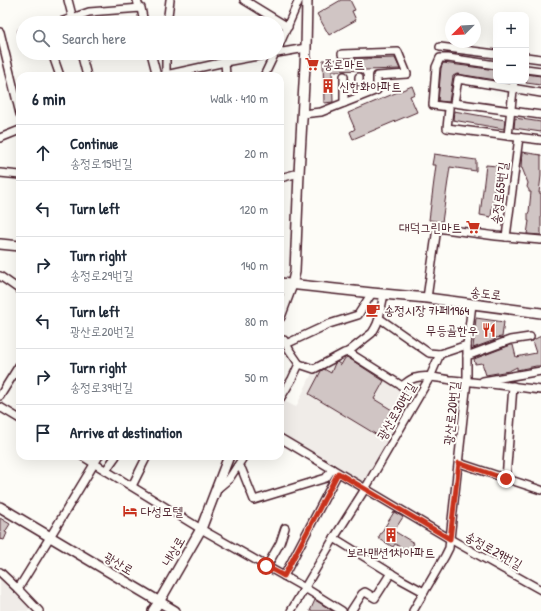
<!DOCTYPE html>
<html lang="en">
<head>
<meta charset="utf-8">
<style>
  body { margin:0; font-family:"Patrick Hand","Poor Story",sans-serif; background:#f2f2f3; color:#1f2937 }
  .controls { position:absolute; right:12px; top:12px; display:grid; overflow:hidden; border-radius:8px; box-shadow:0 4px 16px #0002 }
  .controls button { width:36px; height:36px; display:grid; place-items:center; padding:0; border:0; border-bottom:1px solid #e0e1e3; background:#fff; color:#1f2937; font:20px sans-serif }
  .compass { position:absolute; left:445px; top:12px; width:36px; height:36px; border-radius:50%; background:#fff; box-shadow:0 4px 16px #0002; rotate:246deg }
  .stop { position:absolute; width:12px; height:12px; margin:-9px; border:3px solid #c8321e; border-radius:50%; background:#fff }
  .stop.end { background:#c8321e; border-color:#fff; box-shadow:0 1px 4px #0008 }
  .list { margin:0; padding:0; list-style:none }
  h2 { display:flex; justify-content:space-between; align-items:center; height:52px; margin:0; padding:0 16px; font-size:17px }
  h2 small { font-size:13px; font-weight:400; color:#747a83 }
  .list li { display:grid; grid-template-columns:26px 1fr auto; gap:12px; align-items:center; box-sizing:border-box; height:56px; padding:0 16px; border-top:1px solid #e0e1e3 }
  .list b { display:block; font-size:15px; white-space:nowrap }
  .list p { margin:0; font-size:13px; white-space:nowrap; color:#747a83 }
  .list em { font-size:13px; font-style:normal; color:#747a83 }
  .icon { flex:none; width:22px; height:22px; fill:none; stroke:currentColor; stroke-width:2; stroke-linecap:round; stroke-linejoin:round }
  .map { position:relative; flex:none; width:541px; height:611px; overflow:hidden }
  .search { position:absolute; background:#fff; box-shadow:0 4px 16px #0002; left:16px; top:16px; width:268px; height:44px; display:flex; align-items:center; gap:10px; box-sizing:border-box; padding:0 14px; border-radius:22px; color:#747a83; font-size:15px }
  .panel { position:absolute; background:#fff; box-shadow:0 4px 16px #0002; left:16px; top:72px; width:268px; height:388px; border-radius:12px }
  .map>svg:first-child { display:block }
  .built { fill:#f0ece8 }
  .building { fill:#d0c5c4; stroke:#4a1f2b }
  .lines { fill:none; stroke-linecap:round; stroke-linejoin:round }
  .minor-casing { stroke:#4a1f2b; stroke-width:10 }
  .major-casing { stroke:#4a1f2b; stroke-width:12 }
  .minor { stroke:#fdfcf7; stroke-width:7 }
  .major { stroke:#fdfcf7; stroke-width:9 }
  .route { stroke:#c8321e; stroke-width:5 }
  .labels { text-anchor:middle; stroke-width:4; stroke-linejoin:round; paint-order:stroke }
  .poi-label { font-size:13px; fill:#4a1f2b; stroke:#fdfcf7; text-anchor:start }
  .street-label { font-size:13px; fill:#4a1f2b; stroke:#fdfcf7 }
</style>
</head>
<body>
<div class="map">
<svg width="541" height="611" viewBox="0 0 541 611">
  <rect width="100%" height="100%" fill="#fdfcf7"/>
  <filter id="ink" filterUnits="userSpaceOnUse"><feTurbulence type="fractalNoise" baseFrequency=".025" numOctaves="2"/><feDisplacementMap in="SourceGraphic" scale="8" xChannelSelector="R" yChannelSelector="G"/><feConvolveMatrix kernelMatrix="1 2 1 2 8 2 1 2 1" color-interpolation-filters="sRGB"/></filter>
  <g filter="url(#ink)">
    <!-- built -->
    <g class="built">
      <polygon points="344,353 402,386 408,380 430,377 365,489 280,438 280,399 296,407 314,369"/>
      <polygon points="0,578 33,611 0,611"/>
    </g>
    <!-- building -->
    <g class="building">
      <polygon points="341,0 350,0 355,10 352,11 356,20 329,35 317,14"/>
      <polygon points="395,58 400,69 332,71 333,102 324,103 323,60"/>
      <polygon points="443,63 496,70 496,80 457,74 453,76 449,102 438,101 441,68"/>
      <polygon points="526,74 541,76 541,85 526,83"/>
      <polygon points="412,86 415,94 410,96 417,112 353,139 350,132 355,129 348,113"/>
      <polygon points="454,111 505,120 504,129 453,120"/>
      <polygon points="515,118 541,122 541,132 514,128"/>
      <polygon points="522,152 541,155 541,176 539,193 541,193 541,235 527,234 529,221 528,221 528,213 529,212 531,192 529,192 529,190 527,187 528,183 522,168 521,168"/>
      <polygon points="434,154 476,160 476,171 450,167 442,222 429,220 436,165 432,165"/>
      <polygon points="486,165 497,166 491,217 480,215"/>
      <polygon points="476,318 504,322 502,337 495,338 495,340 473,348"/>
      <polygon points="541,336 541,366 536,366 517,370 517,367 509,371 486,375 482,363 475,364 474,359 511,345 513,345 516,357 536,353 532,341 535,339"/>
      <polygon points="347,357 384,381 374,399 392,410 377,435 309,394 321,371 324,369 331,373 335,363 337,362 341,365 345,358"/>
      <polygon points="394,512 403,517 394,531 414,543 409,552 395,544 393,547 378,538"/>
      <polygon points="0,518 10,524 5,532 7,533 4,540 1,539 0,540"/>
      <polygon points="315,600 333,611 310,611"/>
    </g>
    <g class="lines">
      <defs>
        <g id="minor">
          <polyline points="68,0 74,23"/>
          <polyline points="137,0 139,8"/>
          <polyline points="244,0 288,27"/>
          <polyline points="213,22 213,23"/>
          <polyline points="58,23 89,12 141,8 144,23"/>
          <polyline points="167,23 170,0"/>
          <polyline points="0,32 20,114"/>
          <polyline points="22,32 23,32"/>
          <polyline points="440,47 496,54"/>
          <polyline points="277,50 299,0"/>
          <polyline points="52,53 60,76"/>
          <polyline points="81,53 87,76"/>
          <polyline points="151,53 157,76"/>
          <polyline points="222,53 225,62 226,76"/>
          <polyline points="277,53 306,48"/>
          <polyline points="526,57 541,59"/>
          <polyline points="496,65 448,58 440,58 436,67 433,105 449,107 449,109 447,128 508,136"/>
          <polyline points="526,69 541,71"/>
          <polyline points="166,75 166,53"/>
          <polyline points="161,76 225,62 275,53"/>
          <polyline points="264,76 275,53"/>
          <polyline points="344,76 344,103"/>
          <polyline points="359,77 359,97"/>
          <polyline points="514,81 508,136 541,140"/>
          <polyline points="541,93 458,79 454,103 541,115"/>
          <polyline points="302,114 321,112 377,90 377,76 407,74 398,52 342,54"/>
          <polyline points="0,138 20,130"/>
          <polyline points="0,173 20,175"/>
          <polyline points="280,178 299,173"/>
          <polyline points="506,237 519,137"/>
          <polyline points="0,276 20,290"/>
          <polyline points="280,292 292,285"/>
          <polyline points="427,298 437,228 496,236 541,240"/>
          <polyline points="379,318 429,353 440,354 467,345"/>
          <polyline points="280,340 284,340 290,351 299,364 292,379 280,399"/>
          <polyline points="286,344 329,324 358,315 372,293"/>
          <path d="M348,352L402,386C406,383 410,379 415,378C427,374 440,379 452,380C482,383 511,386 541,390"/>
          <polyline points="467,356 510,340 530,337"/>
          <polyline points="299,364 314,369 344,353 348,352 358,344 372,333 375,328 377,324 379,318 384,294"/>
          <polyline points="483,381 541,371"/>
          <polyline points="0,396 20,364"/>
          <polyline points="0,407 20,419"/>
          <polyline points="280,438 450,539 541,590"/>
          <polyline points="82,456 201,529 305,588 342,611"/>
          <polyline points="459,463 541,490"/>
          <polyline points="238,466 242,470 254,500 326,478 332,469"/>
          <polyline points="106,470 116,456"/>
          <polyline points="506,479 513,386"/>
          <polyline points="132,486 147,456"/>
          <polyline points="217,489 229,479 244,456"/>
          <polyline points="334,538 402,580 424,592"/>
          <polyline points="267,566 280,543 285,528"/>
          <polyline points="0,572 18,589 39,611"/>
          <polyline points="284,576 338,473"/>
          <polyline points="18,589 50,537 99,456"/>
          <polyline points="291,611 334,538 365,489 430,377 440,354"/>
          <polyline points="351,611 362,594 365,592 375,598 391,573"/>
          <polyline points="413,611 445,556 449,548 467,381 467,345 472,304"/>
        </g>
        <g id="major">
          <polyline points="0,244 20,246"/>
          <polyline points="280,283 372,293 427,298 541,313"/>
          <polyline points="280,317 292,285 295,272 299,173 306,48 307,0"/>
          <polyline points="0,507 175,611"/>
          <polyline points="153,611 159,602 201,529 229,456"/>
        </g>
      </defs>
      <!-- minor casing -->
      <use href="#minor" class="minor-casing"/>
      <!-- major casing -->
      <use href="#major" class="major-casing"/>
      <!-- minor -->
      <use href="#minor" class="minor"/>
      <!-- major -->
      <use href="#major" class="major"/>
    </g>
  </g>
  <g class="lines" filter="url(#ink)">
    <!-- route -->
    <polyline class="route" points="266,566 284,576 338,473 450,539 459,463 506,479"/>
  </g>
  <!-- icons -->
  <defs>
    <symbol id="supermarket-bare" viewBox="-9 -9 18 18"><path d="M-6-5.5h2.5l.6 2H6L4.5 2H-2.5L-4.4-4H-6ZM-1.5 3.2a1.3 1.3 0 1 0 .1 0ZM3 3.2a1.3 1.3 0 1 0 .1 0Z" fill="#c8321e" stroke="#fdfcf7" stroke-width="2.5" paint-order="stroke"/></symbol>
    <symbol id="building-bare" viewBox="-9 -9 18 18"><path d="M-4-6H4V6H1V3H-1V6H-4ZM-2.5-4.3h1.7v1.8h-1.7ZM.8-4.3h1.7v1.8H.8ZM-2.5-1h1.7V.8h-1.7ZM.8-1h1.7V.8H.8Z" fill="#c8321e" stroke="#fdfcf7" stroke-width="2.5" paint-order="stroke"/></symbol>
    <symbol id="cafe-bare" viewBox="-9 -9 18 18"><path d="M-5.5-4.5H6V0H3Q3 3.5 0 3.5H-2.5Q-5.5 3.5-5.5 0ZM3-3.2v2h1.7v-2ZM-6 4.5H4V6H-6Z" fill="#c8321e" stroke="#fdfcf7" stroke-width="2.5" paint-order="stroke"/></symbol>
    <symbol id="restaurant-bare" viewBox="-9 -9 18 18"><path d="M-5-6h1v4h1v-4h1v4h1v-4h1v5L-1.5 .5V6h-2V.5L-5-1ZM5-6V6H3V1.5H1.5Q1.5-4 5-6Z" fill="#c8321e" stroke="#fdfcf7" stroke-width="2.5" paint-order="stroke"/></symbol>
    <symbol id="hotel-bare" viewBox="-9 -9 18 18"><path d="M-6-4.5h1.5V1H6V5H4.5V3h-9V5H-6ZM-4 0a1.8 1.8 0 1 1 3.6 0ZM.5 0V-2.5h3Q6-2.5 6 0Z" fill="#c8321e" stroke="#fdfcf7" stroke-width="2.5" paint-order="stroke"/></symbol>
  </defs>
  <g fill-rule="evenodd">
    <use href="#supermarket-bare" x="302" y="54" width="20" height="20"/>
    <use href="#building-bare" x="318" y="76" width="20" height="20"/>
    <use href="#supermarket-bare" x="463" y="217" width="20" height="20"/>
    <use href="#cafe-bare" x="363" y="300" width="20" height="20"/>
    <use href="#restaurant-bare" x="479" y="320" width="20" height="20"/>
    <use href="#hotel-bare" x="120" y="501" width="20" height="20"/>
    <use href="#building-bare" x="381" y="525" width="20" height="20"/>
  </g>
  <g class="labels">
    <!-- poi labels -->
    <g class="poi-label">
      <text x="323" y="69">종로마트</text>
      <text x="339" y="91">신한화아파트</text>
      <text x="462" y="232" text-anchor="end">대덕그린마트</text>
      <text x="384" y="315">송정시장 카페1964</text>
      <text x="478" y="335" text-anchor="end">무등골한우</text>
      <text x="141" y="516">다성모텔</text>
      <text x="391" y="557" text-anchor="middle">보라맨션1차아파트</text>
    </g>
    <!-- street labels -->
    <g class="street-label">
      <text transform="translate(499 193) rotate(-83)" y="5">송정로65번길</text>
      <text transform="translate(486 293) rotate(7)" y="5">송도로</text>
      <text transform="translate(396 411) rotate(-60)" y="5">광산로30번길</text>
      <text transform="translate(451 413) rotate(-84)" y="5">광산로20번길</text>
      <text transform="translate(494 550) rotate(29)" y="5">송정로29번길</text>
      <text transform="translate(173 551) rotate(-60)" y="5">내상로</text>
      <text transform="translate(119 563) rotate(31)" y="5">광산로</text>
    </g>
  </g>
</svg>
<div class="controls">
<button>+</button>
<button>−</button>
</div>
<svg class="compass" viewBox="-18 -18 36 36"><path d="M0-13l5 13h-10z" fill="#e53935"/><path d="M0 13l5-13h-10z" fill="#747a83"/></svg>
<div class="stop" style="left:266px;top:566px"></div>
<div class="stop end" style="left:506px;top:479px"></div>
<div class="search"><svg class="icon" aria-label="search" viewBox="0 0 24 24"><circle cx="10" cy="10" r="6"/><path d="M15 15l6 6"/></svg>Search here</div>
<section class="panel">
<h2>6 min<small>Walk · 410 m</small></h2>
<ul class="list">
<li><svg class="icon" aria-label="ahead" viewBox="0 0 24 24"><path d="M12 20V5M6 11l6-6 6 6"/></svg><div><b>Continue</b><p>송정로15번길</p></div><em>20 m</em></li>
<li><svg class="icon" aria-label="left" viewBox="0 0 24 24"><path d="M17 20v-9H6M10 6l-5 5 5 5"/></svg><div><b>Turn left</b></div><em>120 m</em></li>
<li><svg class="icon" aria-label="right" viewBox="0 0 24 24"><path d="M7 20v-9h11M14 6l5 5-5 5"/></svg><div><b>Turn right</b><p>송정로29번길</p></div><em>140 m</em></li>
<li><svg class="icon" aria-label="left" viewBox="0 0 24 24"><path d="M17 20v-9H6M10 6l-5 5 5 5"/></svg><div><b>Turn left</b><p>광산로20번길</p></div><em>80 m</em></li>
<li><svg class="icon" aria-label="right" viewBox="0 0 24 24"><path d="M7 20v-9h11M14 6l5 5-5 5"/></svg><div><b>Turn right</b><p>송정로39번길</p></div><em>50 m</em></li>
<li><svg class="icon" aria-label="arrive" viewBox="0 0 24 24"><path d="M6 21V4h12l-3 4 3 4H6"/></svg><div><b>Arrive at destination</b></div></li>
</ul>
</section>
</div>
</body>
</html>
